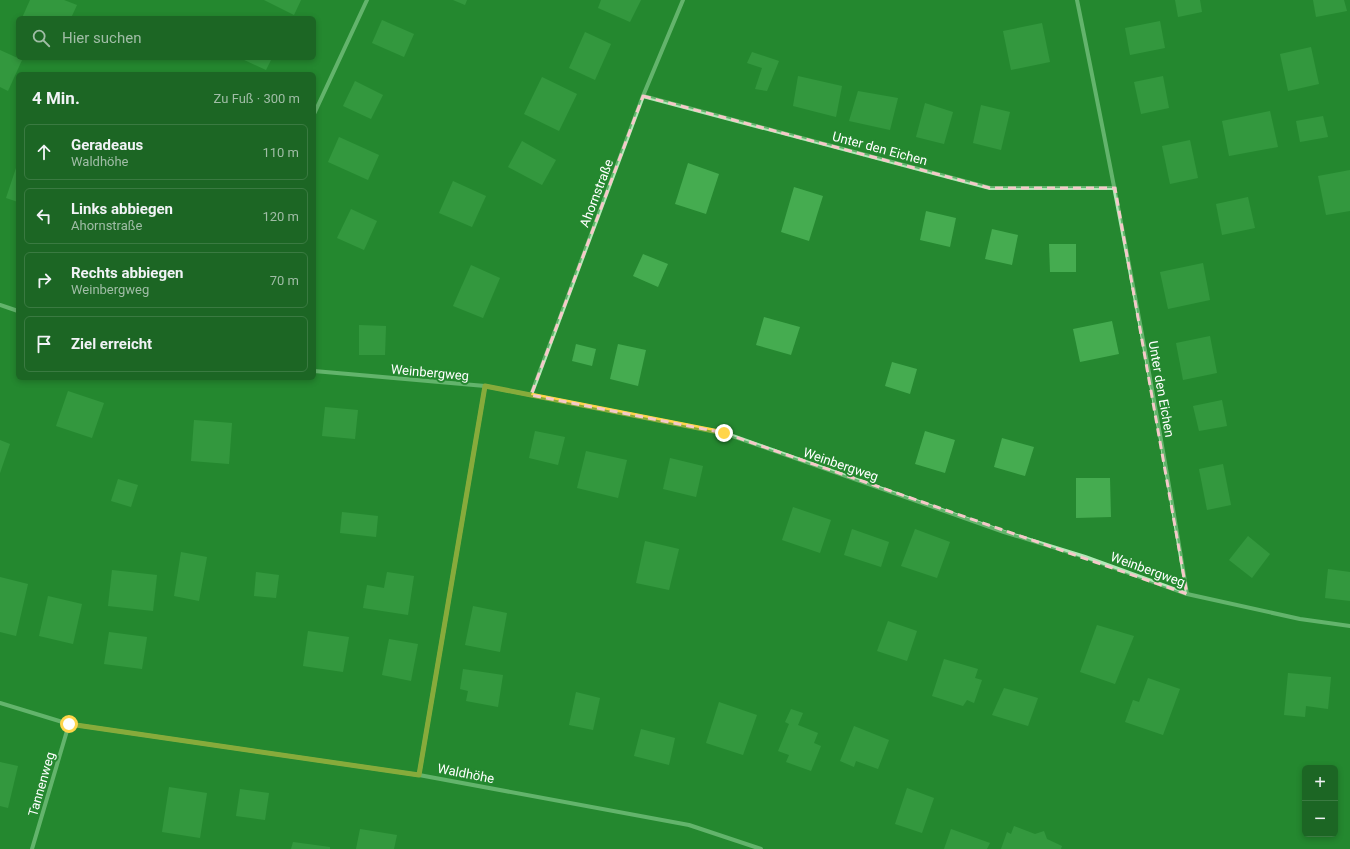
<!DOCTYPE html>
<html lang="de">
<head>
<meta charset="utf-8">
<style>
  body { margin:0; font-family:Roboto,sans-serif; background:#256c2c; color:#f1f3f6 }
  .controls { position:absolute; right:12px; bottom:12px; display:grid; overflow:hidden; border-radius:6px; box-shadow:0 2px 6px #0003 }
  .controls button { width:36px; height:36px; display:grid; place-items:center; padding:0; border:0; border-bottom:1px solid #3a7a41; background:#1c6624; color:#f1f3f6; font:20px sans-serif }
  .stop { position:absolute; width:12px; height:12px; margin:-9px; border:3px solid #ffd54a; border-radius:50%; background:#fff }
  .stop.end { background:#ffd54a; border-color:#fff; box-shadow:0 1px 4px #0008 }
  .list { margin:0; padding:0; list-style:none }
  h2 { display:flex; justify-content:space-between; align-items:center; height:52px; margin:0; padding:0 16px; font-size:17px }
  h2 small { font-size:13px; font-weight:400; color:#a0bda6 }
  .list li { display:grid; grid-template-columns:26px 1fr auto; gap:12px; align-items:center; box-sizing:border-box; height:56px; margin:0 8px 8px; padding:0 8px; border:1px solid #3a7a41; border-radius:6px }
  .list b { display:block; font-size:15px; white-space:nowrap }
  .list p { margin:0; font-size:13px; white-space:nowrap; color:#a0bda6 }
  .list em { font-size:13px; font-style:normal; color:#a0bda6 }
  .icon { flex:none; width:22px; height:22px; fill:none; stroke:currentColor; stroke-width:2; stroke-linecap:round; stroke-linejoin:round }
  .map { position:relative; flex:none; width:1350px; height:849px; overflow:hidden }
  .search { position:absolute; background:#1c6624; box-shadow:0 2px 6px #0003; left:16px; top:16px; width:300px; height:44px; display:flex; align-items:center; gap:10px; box-sizing:border-box; padding:0 14px; border-radius:6px; color:#a0bda6; font-size:15px }
  .panel { position:absolute; background:#1c6624; box-shadow:0 2px 6px #0003; left:16px; top:72px; width:300px; height:308px; border-radius:6px }
  .map>svg:first-child { display:block }
  .building { fill:#45ac50 }
  .lines { fill:none; stroke-linecap:round; stroke-linejoin:round }
  .minor { stroke:#b0e9b6; stroke-width:4 }
  .route { stroke:#ffd54a; stroke-width:5 }
  .marked { fill:none; stroke:#f5c9c9; stroke-width:3; stroke-dasharray:8 5; stroke-linejoin:round }
  .labels { text-anchor:middle; stroke-width:4; stroke-linejoin:round; paint-order:stroke }
  .street-label { font-size:13px; fill:#fff; stroke:#258830 }
</style>
</head>
<body>
<div class="map">
<svg width="1350" height="849" viewBox="0 0 1350 849">
  <rect width="100%" height="100%" fill="#258830"/>
  <!-- building -->
  <g class="building">
    <polygon points="30,0 64,0 77,5 71,18 22,18"/>
    <polygon points="264,0 301,0 294,15"/>
    <polygon points="453,0 467,0 465,5"/>
    <polygon points="601,0 641,0 630,22 598,8"/>
    <polygon points="1175,0 1200,0 1202,12 1178,17"/>
    <polygon points="1313,0 1344,0 1347,11 1316,17"/>
    <polygon points="382,20 414,34 404,57 372,43"/>
    <polygon points="1160,21 1165,48 1130,55 1125,28"/>
    <polygon points="1042,23 1050,62 1011,70 1003,31"/>
    <polygon points="585,32 611,44 595,80 569,68"/>
    <polygon points="1311,47 1319,84 1288,91 1280,54"/>
    <polygon points="0,50 22,60 8,91 0,87"/>
    <polygon points="752,52 779,61 767,91 755,89 762,68 747,63"/>
    <polygon points="240,58 272,58 266,70"/>
    <polygon points="798,76 842,86 836,117 793,106"/>
    <polygon points="1163,76 1169,108 1141,114 1134,82"/>
    <polygon points="542,77 577,94 559,131 524,114"/>
    <polygon points="355,81 383,95 371,119 343,106"/>
    <polygon points="858,91 898,98 890,130 849,121"/>
    <polygon points="925,103 953,112 944,144 916,137"/>
    <polygon points="981,105 1010,112 1001,150 973,143"/>
    <polygon points="1270,111 1278,147 1229,156 1222,121"/>
    <polygon points="1323,116 1328,137 1300,142 1296,121"/>
    <polygon points="339,137 379,155 368,180 328,162"/>
    <polygon points="1190,140 1198,178 1170,184 1162,146"/>
    <polygon points="522,141 556,160 542,185 508,167"/>
    <polygon points="18,162 18,202 6,198"/>
    <polygon points="688,163 719,174 706,214 675,204"/>
    <polygon points="1350,170 1350,211 1326,215 1318,176"/>
    <polygon points="453,181 486,196 472,227 439,213"/>
    <polygon points="794,187 823,196 809,241 781,232"/>
    <polygon points="1248,197 1255,228 1222,235 1216,204"/>
    <polygon points="351,209 377,221 364,250 337,238"/>
    <polygon points="926,211 956,218 950,247 920,240"/>
    <polygon points="992,229 1018,235 1012,265 985,259"/>
    <polygon points="1049,244 1076,244 1076,272 1050,272"/>
    <polygon points="643,254 668,264 658,287 633,276"/>
    <polygon points="1203,263 1210,300 1168,309 1160,272"/>
    <polygon points="471,265 500,278 483,318 453,306"/>
    <polygon points="764,317 800,327 791,355 756,345"/>
    <polygon points="1112,321 1119,354 1080,362 1073,329"/>
    <polygon points="359,325 386,326 385,355 359,355"/>
    <polygon points="1210,336 1217,373 1183,380 1176,343"/>
    <polygon points="576,344 596,349 592,366 572,361"/>
    <polygon points="618,344 646,350 638,386 610,379"/>
    <polygon points="892,362 917,369 910,394 885,386"/>
    <polygon points="68,391 104,403 92,438 56,426"/>
    <polygon points="1222,400 1227,426 1199,431 1193,406"/>
    <polygon points="325,407 358,410 355,439 322,436"/>
    <polygon points="194,420 232,423 229,464 191,461"/>
    <polygon points="535,431 565,437 558,465 529,458"/>
    <polygon points="925,431 955,440 945,473 915,464"/>
    <polygon points="1002,438 1034,447 1025,476 994,467"/>
    <polygon points="0,440 10,444 0,473"/>
    <polygon points="586,451 627,460 618,498 577,488"/>
    <polygon points="670,458 703,466 696,497 663,489"/>
    <polygon points="1223,464 1231,505 1207,510 1199,469"/>
    <polygon points="1076,478 1110,478 1111,517 1076,518"/>
    <polygon points="118,479 138,485 131,507 111,501"/>
    <polygon points="793,507 831,520 820,553 782,540"/>
    <polygon points="342,512 378,516 376,537 340,533"/>
    <polygon points="852,529 889,542 881,567 844,555"/>
    <polygon points="915,529 950,542 937,578 901,566"/>
    <polygon points="1248,536 1270,554 1252,578 1229,560"/>
    <polygon points="645,541 679,549 669,590 636,583"/>
    <polygon points="181,552 207,557 199,601 174,596"/>
    <polygon points="1328,569 1350,572 1350,601 1325,598"/>
    <polygon points="112,570 157,575 153,611 108,606"/>
    <polygon points="256,572 279,575 276,598 254,596"/>
    <polygon points="387,572 414,576 408,615 363,608 367,585 384,588"/>
    <polygon points="0,577 28,584 16,636 0,632"/>
    <polygon points="48,596 82,604 73,644 39,636"/>
    <polygon points="473,606 507,613 500,652 465,645"/>
    <polygon points="888,621 917,631 907,661 877,651"/>
    <polygon points="1097,625 1134,636 1115,684 1080,672"/>
    <polygon points="308,631 349,637 343,672 303,666"/>
    <polygon points="109,632 147,637 142,669 104,664"/>
    <polygon points="389,639 418,644 411,681 382,675"/>
    <polygon points="944,659 978,669 975,678 982,680 974,703 967,700 963,706 932,696"/>
    <polygon points="463,669 503,675 498,707 466,701 468,691 460,689"/>
    <polygon points="1288,673 1331,677 1328,709 1306,706 1305,717 1284,715"/>
    <polygon points="1148,678 1180,689 1163,735 1125,722 1133,700 1139,702"/>
    <polygon points="1004,688 1038,698 1028,726 992,715"/>
    <polygon points="576,692 600,698 593,730 569,725"/>
    <polygon points="719,702 757,715 743,755 706,743"/>
    <polygon points="791,709 803,713 798,725 818,733 814,743 821,746 811,771 786,762 789,755 778,751 789,724 785,722"/>
    <polygon points="854,726 889,740 878,769 856,761 854,767 840,761"/>
    <polygon points="641,729 675,738 669,765 634,756"/>
    <polygon points="0,762 18,766 8,808 0,806"/>
    <polygon points="169,787 207,793 200,838 162,832"/>
    <polygon points="907,788 934,798 922,833 895,824"/>
    <polygon points="240,789 269,793 265,820 236,816"/>
    <polygon points="1014,826 1035,834 1044,831 1047,839 1062,846 1061,849 1001,849 1007,832 1011,834"/>
    <polygon points="360,829 397,835 394,849 356,849"/>
    <polygon points="951,829 990,843 987,849 944,849"/>
    <polygon points="293,842 330,847 330,849 291,849"/>
  </g>
  <g class="lines">
    <!-- minor -->
    <g class="minor">
      <path d="M1077,0C1117,197 1155,395 1187,594"/>
      <polyline points="643,96 990,188 1115,188"/>
      <polyline points="314,114 367,0"/>
      <polyline points="0,305 18,311"/>
      <polyline points="314,371 485,386 724,433 1004,532 1085,557 1187,594 1300,619 1350,626"/>
      <polyline points="531,395 643,96 683,0"/>
      <polyline points="0,703 69,724 419,775 689,825 761,849"/>
      <polyline points="419,775 485,386"/>
      <polyline points="32,849 69,724"/>
    </g>
  </g>
  <g class="lines">
    <!-- route -->
    <polyline class="route" points="69,724 419,775 485,386 724,433"/>
  </g>
  <!-- marked area -->
  <path d="M0 0H1350V849H0ZM643,96L990,188H1115L1187,594L724,433L531,395Z" fill="#258830" fill-opacity=".55" fill-rule="evenodd"/>
  <path class="marked" d="M643,96L990,188H1115L1187,594L724,433L531,395Z"/>
  <g class="labels">
    <!-- street labels -->
    <g class="street-label">
      <text transform="translate(880 148) rotate(15)" y="5">Unter den Eichen</text>
      <text transform="translate(596 193) rotate(-69)" y="5">Ahornstraße</text>
      <text transform="translate(430 372) rotate(5)" y="5">Weinbergweg</text>
      <text transform="translate(1162 389) rotate(80)" y="5">Unter den Eichen</text>
      <text transform="translate(841 464) rotate(19)" y="5">Weinbergweg</text>
      <text transform="translate(1148 569) rotate(20)" y="5">Weinbergweg</text>
      <text transform="translate(466 773) rotate(11)" y="5">Waldhöhe</text>
      <text transform="translate(41 784) rotate(-74)" y="5">Tannenweg</text>
    </g>
  </g>
</svg>
<div class="controls">
<button>+</button>
<button>−</button>
</div>
<div class="stop" style="left:69px;top:724px"></div>
<div class="stop end" style="left:724px;top:433px"></div>
<div class="search"><svg class="icon" aria-label="search" viewBox="0 0 24 24"><circle cx="10" cy="10" r="6"/><path d="M15 15l6 6"/></svg>Hier suchen</div>
<section class="panel">
<h2>4 Min.<small>Zu Fuß · 300 m</small></h2>
<ul class="list">
<li><svg class="icon" aria-label="ahead" viewBox="0 0 24 24"><path d="M12 20V5M6 11l6-6 6 6"/></svg><div><b>Geradeaus</b><p>Waldhöhe</p></div><em>110 m</em></li>
<li><svg class="icon" aria-label="left" viewBox="0 0 24 24"><path d="M17 20v-9H6M10 6l-5 5 5 5"/></svg><div><b>Links abbiegen</b><p>Ahornstraße</p></div><em>120 m</em></li>
<li><svg class="icon" aria-label="right" viewBox="0 0 24 24"><path d="M7 20v-9h11M14 6l5 5-5 5"/></svg><div><b>Rechts abbiegen</b><p>Weinbergweg</p></div><em>70 m</em></li>
<li><svg class="icon" aria-label="arrive" viewBox="0 0 24 24"><path d="M6 21V4h12l-3 4 3 4H6"/></svg><div><b>Ziel erreicht</b></div></li>
</ul>
</section>
</div>
</body>
</html>
